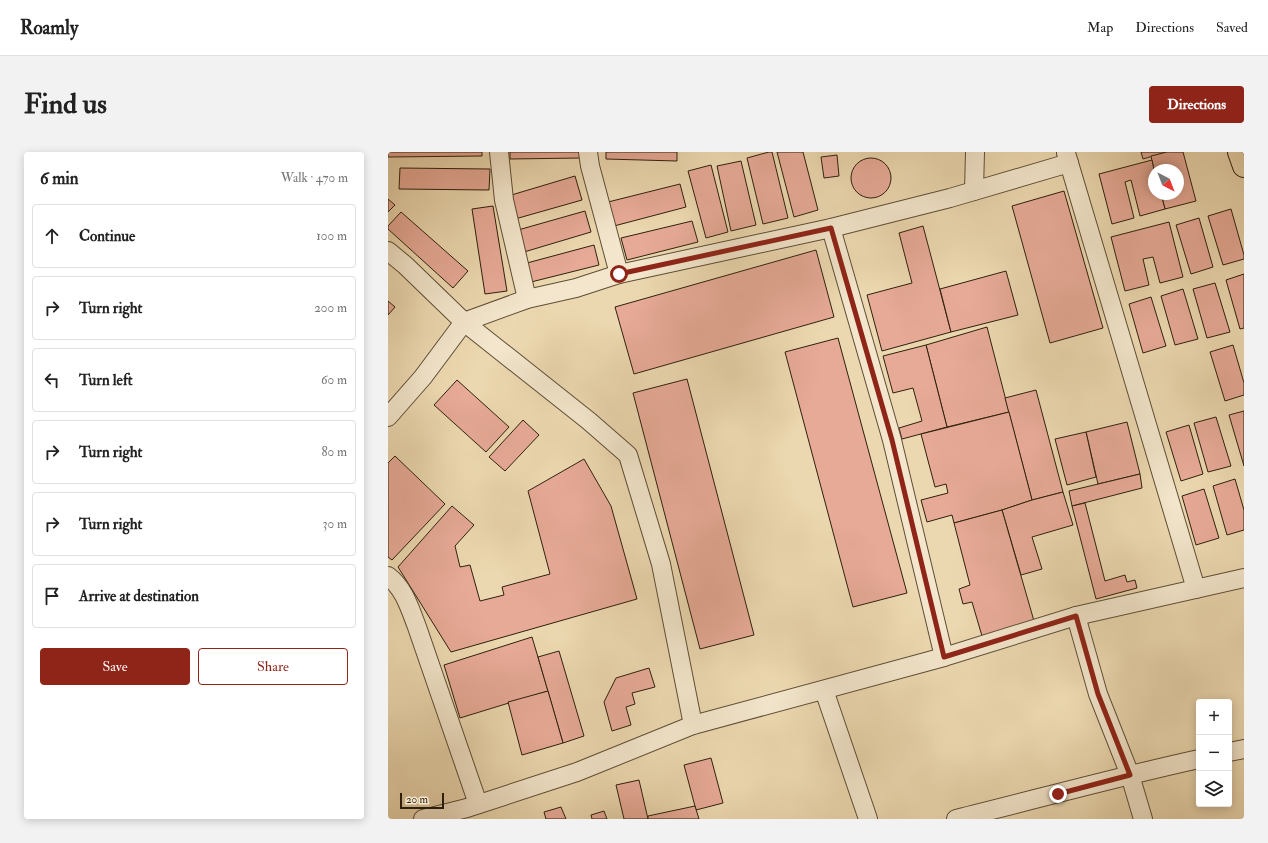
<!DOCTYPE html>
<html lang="en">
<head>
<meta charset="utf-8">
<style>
  body { margin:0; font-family:"IM FELL Double Pica",serif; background:#f2f2f2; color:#222 }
  .controls { position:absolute; right:12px; bottom:12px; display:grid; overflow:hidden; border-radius:4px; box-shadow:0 2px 10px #0003 }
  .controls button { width:36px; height:36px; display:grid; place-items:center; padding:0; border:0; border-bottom:1px solid #e0e0e0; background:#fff; color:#222; font:20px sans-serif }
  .compass { position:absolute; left:760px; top:12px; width:36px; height:36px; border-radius:50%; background:#fff; box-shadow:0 2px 10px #0003; rotate:138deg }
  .scale { position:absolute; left:12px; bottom:10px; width:44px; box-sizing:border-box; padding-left:4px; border:2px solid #2e200d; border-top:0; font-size:11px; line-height:14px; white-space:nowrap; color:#2e200d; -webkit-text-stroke:3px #f3e6cc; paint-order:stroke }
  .stop { position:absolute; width:12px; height:12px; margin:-9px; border:3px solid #8f2418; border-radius:50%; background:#fff }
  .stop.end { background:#8f2418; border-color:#fff; box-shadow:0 1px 4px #0008 }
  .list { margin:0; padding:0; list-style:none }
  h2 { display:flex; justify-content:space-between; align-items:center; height:52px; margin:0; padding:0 16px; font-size:17px }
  h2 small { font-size:13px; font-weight:400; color:#767676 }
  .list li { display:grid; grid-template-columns:26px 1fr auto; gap:12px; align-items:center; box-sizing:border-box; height:64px; margin:0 8px 8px; padding:0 8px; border:1px solid #e0e0e0; border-radius:4px }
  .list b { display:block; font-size:15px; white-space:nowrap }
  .list em { font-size:13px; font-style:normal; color:#767676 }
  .actions { display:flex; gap:8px; padding:12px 16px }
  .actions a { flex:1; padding:9px 0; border:1px solid #8f2418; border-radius:4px; text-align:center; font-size:14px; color:#8f2418 }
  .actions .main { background:#8f2418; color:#fff }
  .icon { flex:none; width:22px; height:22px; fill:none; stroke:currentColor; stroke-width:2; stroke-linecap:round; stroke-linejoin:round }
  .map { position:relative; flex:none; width:856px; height:667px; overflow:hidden; border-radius:4px }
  header { display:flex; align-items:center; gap:24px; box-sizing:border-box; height:56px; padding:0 20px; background:#fff; border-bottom:1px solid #e0e0e0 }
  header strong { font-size:19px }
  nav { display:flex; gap:22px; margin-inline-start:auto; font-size:14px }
  .intro { display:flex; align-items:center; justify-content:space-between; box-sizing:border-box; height:96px; padding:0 24px }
  h1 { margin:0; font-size:28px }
  .button { padding:10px 18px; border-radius:4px; background:#8f2418; color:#fff; font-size:14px; font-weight:700 }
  main { display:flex; gap:24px; padding:0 24px }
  aside { flex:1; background:#fff; border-radius:4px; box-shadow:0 2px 10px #0003 }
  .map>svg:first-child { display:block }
  .building { fill:#e7aa97; stroke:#2e200d }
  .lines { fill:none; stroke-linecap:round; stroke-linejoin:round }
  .minor-casing { stroke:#5e4e36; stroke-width:20 }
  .major-casing { stroke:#2e200d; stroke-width:24 }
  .minor { stroke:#f3e6cc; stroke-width:18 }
  .major { stroke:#ecd8b0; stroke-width:22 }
  .route { stroke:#8f2418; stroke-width:5 }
</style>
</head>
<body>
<header>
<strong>Roamly</strong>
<nav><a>Map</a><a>Directions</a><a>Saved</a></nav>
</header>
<div class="intro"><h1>Find us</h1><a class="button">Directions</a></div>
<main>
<aside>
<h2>6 min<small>Walk · 470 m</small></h2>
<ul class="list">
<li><svg class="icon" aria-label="ahead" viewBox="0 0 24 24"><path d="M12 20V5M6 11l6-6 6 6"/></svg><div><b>Continue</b></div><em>100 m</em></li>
<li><svg class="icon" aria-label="right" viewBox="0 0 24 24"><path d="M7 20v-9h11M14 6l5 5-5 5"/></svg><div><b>Turn right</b></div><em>200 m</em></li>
<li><svg class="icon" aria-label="left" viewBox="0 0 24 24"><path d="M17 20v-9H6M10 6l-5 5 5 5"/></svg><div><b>Turn left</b></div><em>60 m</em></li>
<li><svg class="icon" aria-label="right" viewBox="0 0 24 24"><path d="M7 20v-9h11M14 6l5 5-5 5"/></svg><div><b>Turn right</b></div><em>80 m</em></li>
<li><svg class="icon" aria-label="right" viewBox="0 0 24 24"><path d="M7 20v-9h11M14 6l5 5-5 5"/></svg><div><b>Turn right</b></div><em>30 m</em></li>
<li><svg class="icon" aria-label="arrive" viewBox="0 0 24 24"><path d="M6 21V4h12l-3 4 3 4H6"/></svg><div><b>Arrive at destination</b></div></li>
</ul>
<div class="actions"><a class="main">Save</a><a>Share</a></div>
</aside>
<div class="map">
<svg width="856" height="667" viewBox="0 0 856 667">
  <rect width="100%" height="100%" fill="#ecd8b0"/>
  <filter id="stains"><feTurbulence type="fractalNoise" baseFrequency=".005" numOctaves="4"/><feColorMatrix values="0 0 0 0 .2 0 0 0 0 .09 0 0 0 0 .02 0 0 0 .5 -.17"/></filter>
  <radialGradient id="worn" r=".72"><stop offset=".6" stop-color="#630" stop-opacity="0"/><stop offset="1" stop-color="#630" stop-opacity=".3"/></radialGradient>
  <!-- building -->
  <g class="building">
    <polygon points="0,0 94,0 94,4 0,5"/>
    <polygon points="122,0 193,0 193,6 122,7"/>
    <polygon points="218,0 289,0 289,9 218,7"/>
    <polygon points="381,0 384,0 400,66 375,72 359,6"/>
    <polygon points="389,0 415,0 430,58 406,65"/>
    <polygon points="753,0 779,0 755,7"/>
    <polygon points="779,0 795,0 808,49 777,57 773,42 790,42 790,18 766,18 763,4"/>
    <polygon points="449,3 451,24 436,26 433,5"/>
    <circle cx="483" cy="26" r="20"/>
    <polygon points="764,8 766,18 766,42 773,42 777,57 752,64 743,28 737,30 746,66 724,72 711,22"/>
    <polygon points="353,9 368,73 343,79 329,14"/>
    <polygon points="323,13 340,80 318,86 300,19"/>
    <polygon points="12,16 102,17 101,38 11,37"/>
    <polygon points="187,24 194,48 127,67 120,44"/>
    <polygon points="292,32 298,55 226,74 220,50"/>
    <polygon points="676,39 715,176 662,191 624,54"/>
    <polygon points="0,47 7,53 0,60"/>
    <polygon points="105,54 119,139 97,142 84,57"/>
    <polygon points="843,57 856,103 856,107 835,113 820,64"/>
    <polygon points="197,59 203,80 136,100 130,78"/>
    <polygon points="13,60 80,119 65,136 0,77 0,74"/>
    <polygon points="811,66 825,115 803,122 788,73"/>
    <polygon points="304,69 310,90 239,108 233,86"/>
    <polygon points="781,70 795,125 772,131 765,105 755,107 761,133 737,139 723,85"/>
    <polygon points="535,74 563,180 494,199 479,143 524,131 511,81"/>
    <polygon points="206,93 211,113 143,130 139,111"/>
    <polygon points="428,98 446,165 246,222 227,155"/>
    <polygon points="618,119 630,163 563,180 552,137"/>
    <polygon points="856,122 856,176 852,177 838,128"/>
    <polygon points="827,131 842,180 819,186 805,137"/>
    <polygon points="795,137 810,187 787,193 773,144"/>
    <polygon points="763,145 778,194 755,201 741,152"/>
    <polygon points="0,149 7,155 0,163"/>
    <polygon points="599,175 621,260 559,275 538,193"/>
    <polygon points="450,186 519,441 465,455 397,200"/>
    <polygon points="538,193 559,275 514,287 511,276 534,269 525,236 505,241 495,204"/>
    <polygon points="845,193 856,231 856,243 837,249 822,200"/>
    <polygon points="299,227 366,483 312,497 245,241"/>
    <polygon points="69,228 121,275 98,300 46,253"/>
    <polygon points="648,238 675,340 644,348 617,246"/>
    <polygon points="856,259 856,314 841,263"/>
    <polygon points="621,260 644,348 614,358 566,371 564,363 539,370 533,348 560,341 558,332 547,335 533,282"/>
    <polygon points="828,265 843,314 820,320 806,271"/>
    <polygon points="135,268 151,283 117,319 101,305"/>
    <polygon points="739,270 752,322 710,332 698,280"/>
    <polygon points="801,273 815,322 793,329 778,280"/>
    <polygon points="698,280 708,325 679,333 667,287"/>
    <polygon points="7,304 57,352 4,408 0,405 0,311"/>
    <polygon points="196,307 223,354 249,447 63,500 10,415 64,354 86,373 67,394 72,415 82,413 92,449 116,443 114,435 162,422 140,339"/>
    <polygon points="752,322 754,336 684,354 681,339"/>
    <polygon points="847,327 856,358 856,378 839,383 825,334"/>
    <polygon points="816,337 831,386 808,393 794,344"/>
    <polygon points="675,340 685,373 644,385 654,417 633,423 614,358 644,348"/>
    <polygon points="697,351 717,429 737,423 739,430 747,428 749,436 708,447 684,354"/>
    <polygon points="614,358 646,469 594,484 584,450 575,452 571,437 582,433 566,371"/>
    <polygon points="144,485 160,539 72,566 56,513"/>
    <polygon points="171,499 196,584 175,591 150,505"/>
    <polygon points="261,516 267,535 244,541 247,552 238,555 243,573 224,579 216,550 228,526"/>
    <polygon points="160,539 175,591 134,603 120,550"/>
    <polygon points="323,606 335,651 308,658 296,613"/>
    <polygon points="251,628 260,667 236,667 228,633"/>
    <polygon points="307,654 311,667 260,667 260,664"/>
    <polygon points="173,655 178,667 158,667 156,660"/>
    <polygon points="216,659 219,667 204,667 203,663"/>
  </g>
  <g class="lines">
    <defs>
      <g id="minor">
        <polyline points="111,0 116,48 139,147"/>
        <polyline points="200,0 202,14 231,122"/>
        <polyline points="678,1 808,437"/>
        <polyline points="586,39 587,0"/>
        <polyline points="443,76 504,288 556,505"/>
        <polyline points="0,99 17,113 76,170 201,269 240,303 273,412 305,573"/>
        <polyline points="0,265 35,225 76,170 139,147 188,136 231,122 443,76 562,46 681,11"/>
        <path d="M0,424C16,436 22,457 29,475L90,652"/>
        <polyline points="688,464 710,542 742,623 755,667"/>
        <polyline points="436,538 480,667"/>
        <polyline points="841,600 856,597"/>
        <polyline points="35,667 79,656 189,620 305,573 556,505 688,464 856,426"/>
        <path d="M568,667C649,647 729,625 811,607"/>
      </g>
      <polyline id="major" points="851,0 856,14"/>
    </defs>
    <!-- minor casing -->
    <use href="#minor" class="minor-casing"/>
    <!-- major casing -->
    <use href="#major" class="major-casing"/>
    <!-- minor -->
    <use href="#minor" class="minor"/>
    <!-- major -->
    <use href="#major" class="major"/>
  </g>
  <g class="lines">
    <!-- route -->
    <polyline class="route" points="231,122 443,76 504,288 556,505 688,464 710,542 742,623 670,642"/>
  </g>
  <rect width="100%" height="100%" filter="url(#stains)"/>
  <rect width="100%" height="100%" fill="url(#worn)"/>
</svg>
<div class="controls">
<button>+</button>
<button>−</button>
<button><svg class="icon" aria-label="layers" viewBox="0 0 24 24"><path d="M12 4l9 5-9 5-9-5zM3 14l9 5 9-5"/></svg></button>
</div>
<svg class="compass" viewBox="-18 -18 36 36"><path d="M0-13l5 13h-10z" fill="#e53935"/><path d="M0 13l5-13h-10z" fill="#767676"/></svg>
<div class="scale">20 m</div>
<div class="stop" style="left:231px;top:122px"></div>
<div class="stop end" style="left:670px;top:642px"></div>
</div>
</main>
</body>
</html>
